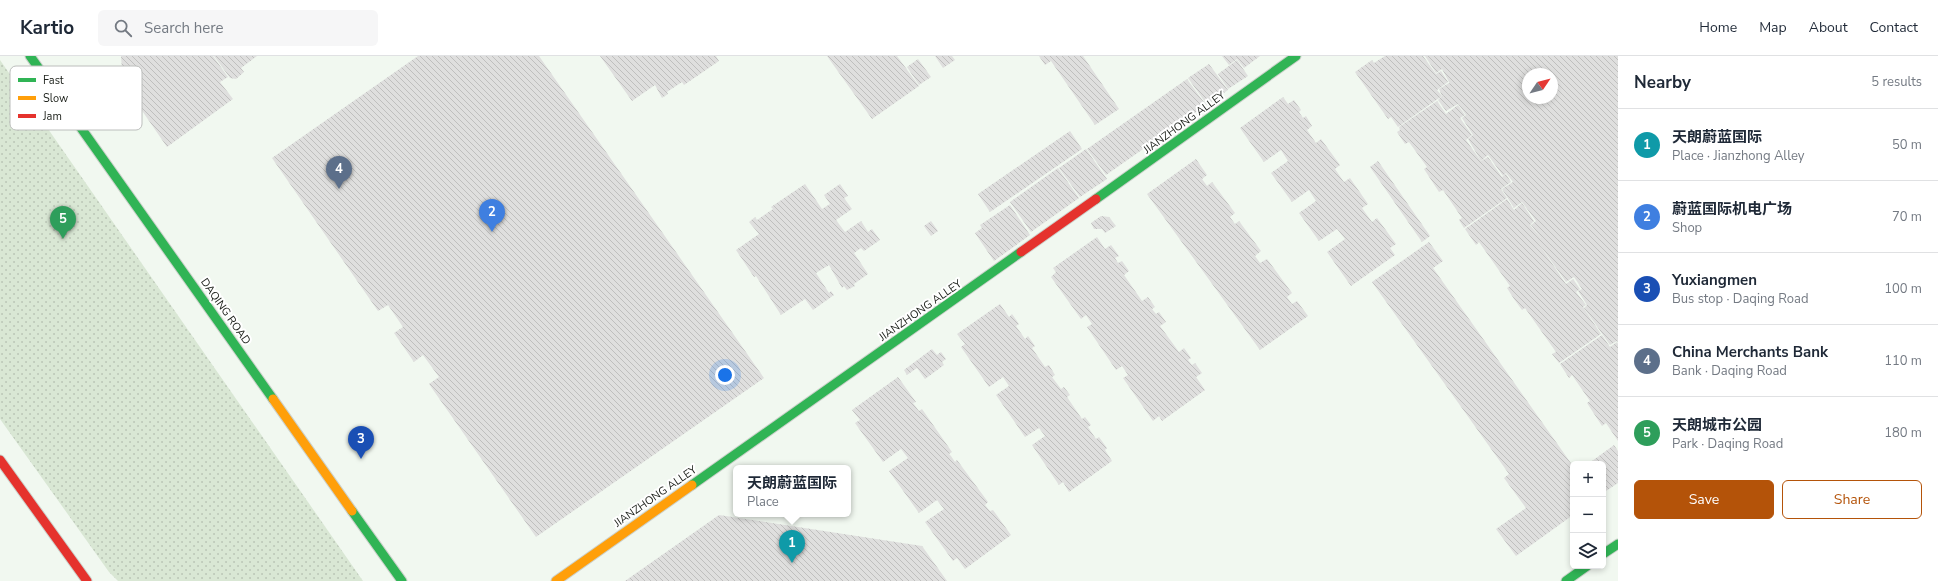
<!DOCTYPE html>
<html lang="en">
<head>
<meta charset="utf-8">
<style>
  body { margin:0; font-family:"Nunito Sans","Noto Sans SC",sans-serif; background:#f6f6f7; color:#1f2937 }
  .controls { position:absolute; right:12px; bottom:12px; display:grid; overflow:hidden; border-radius:6px; box-shadow:0 2px 6px #0003 }
  .controls button { width:36px; height:36px; display:grid; place-items:center; padding:0; border:0; border-bottom:1px solid #e0e1e3; background:#fff; color:#1f2937; font:20px sans-serif }
  .compass { position:absolute; left:1522px; top:12px; width:36px; height:36px; border-radius:50%; background:#fff; box-shadow:0 2px 6px #0003; rotate:55deg }
  .you { position:absolute; left:725px; top:319px; width:14px; height:14px; margin:-10px; border:3px solid #fff; border-radius:50%; background:#1a73e8; box-shadow:0 0 0 6px #1a73e833 }
  .badge { display:grid; place-items:center; width:26px; height:26px; border-radius:50%; background:#b45309; color:#fff; font-size:13px; font-weight:700 }
  .pin { position:absolute; translate:-50% -33px; filter:drop-shadow(0 1px 2px #0008) }
  .pin::after { content:''; position:absolute; top:21px; width:14px; height:12px; background:inherit; clip-path:polygon(0 0,100% 0,50% 100%) }
  .popup { position:absolute; left:733px; top:409px; width:118px; height:52px; box-sizing:border-box; display:grid; place-content:center; border-radius:6px; background:#fff; filter:drop-shadow(0 1px 3px #0005); font-size:13px; white-space:nowrap; color:#747a83 }
  .popup b { font-size:15px; color:#1f2937 }
  .popup::after { content:''; position:absolute; left:50%; top:100%; margin-left:-8px; border:8px solid transparent; border-top-color:#fff }
  .list { margin:0; padding:0; list-style:none }
  h2 { display:flex; justify-content:space-between; align-items:center; height:52px; margin:0; padding:0 16px; font-size:17px }
  h2 small { font-size:13px; font-weight:400; color:#747a83 }
  .list li { display:grid; grid-template-columns:26px 1fr auto; gap:12px; align-items:center; box-sizing:border-box; height:72px; padding:0 16px; border-top:1px solid #e0e1e3 }
  .list b { display:block; font-size:15px; white-space:nowrap }
  .list p { margin:0; font-size:13px; white-space:nowrap; color:#747a83 }
  .list em { font-size:13px; font-style:normal; color:#747a83 }
  .actions { display:flex; gap:8px; padding:12px 16px }
  .actions a { flex:1; padding:9px 0; border:1px solid #b45309; border-radius:6px; text-align:center; font-size:14px; color:#b45309 }
  .actions .main { background:#b45309; color:#fff }
  .icon { flex:none; width:22px; height:22px; fill:none; stroke:currentColor; stroke-width:2; stroke-linecap:round; stroke-linejoin:round }
  .map { position:relative; flex:none; width:1618px; height:525px; overflow:hidden }
  header { display:flex; align-items:center; gap:24px; box-sizing:border-box; height:56px; padding:0 20px; background:#fff; border-bottom:1px solid #e0e1e3 }
  header strong { font-size:19px }
  nav { display:flex; gap:22px; margin-inline-start:auto; font-size:14px }
  .search { width:280px; height:36px; background:#f6f6f7; display:flex; align-items:center; gap:10px; box-sizing:border-box; padding:0 14px; border-radius:6px; color:#747a83; font-size:15px }
  main { display:flex }
  aside { flex:1; background:#fff }
  .map>svg:first-child { display:block }
  .grass { fill:url(#grass-dots) }
  .building { fill:url(#building-back-hatch); fill-rule:evenodd }
  .lines { fill:none; stroke-linecap:round; stroke-linejoin:round }
  .fast-casing { stroke:#ccd1cb; stroke-width:11 }
  .slow-casing { stroke:#ccd1cb; stroke-width:11 }
  .jam-casing { stroke:#ccd1cb; stroke-width:11 }
  .fast { stroke:#30b455; stroke-width:9 }
  .slow { stroke:#ff9f0a; stroke-width:9 }
  .jam { stroke:#e5322d; stroke-width:9 }
  .labels { text-anchor:middle; stroke-width:4; stroke-linejoin:round; paint-order:stroke }
  .street-label { font-size:11px; fill:#21251f; stroke:#fff }
  .key { fill:#fff; stroke:#bcbebc; stroke-width:1 }
  .key-label { font-size:11px; fill:#21251f }
</style>
</head>
<body>
<header>
<strong>Kartio</strong>
<div class="search"><svg class="icon" aria-label="search" viewBox="0 0 24 24"><circle cx="10" cy="10" r="6"/><path d="M15 15l6 6"/></svg>Search here</div>
<nav><a>Home</a><a>Map</a><a>About</a><a>Contact</a></nav>
</header>
<main>
<div class="map">
<svg width="1618" height="525" viewBox="0 0 1618 525">
  <defs>
    <pattern id="grass-dots" width="8" height="8" patternUnits="userSpaceOnUse"><rect width="8" height="8" fill="#d9e7d4"/><path d="M2 2h.1M6 6h.1" fill="none" stroke="#bac6b6" stroke-width="1.8" stroke-linecap="round"/></pattern>
    <pattern id="building-back-hatch" width="6" height="6" patternUnits="userSpaceOnUse"><rect width="6" height="6" fill="#dfdfde"/><path d="M-1 5l2 2M0 0l6 6M5-1l2 2" fill="none" stroke="#bfbfbe"/></pattern>
  </defs>
  <rect width="100%" height="100%" fill="#f1f8f0"/>
  <!-- grass -->
  <polygon class="grass" points="0,4 363,525 118,525 109,516 0,363"/>
  <!-- building -->
  <g class="building">
    <polygon points="121,0 213,0 228,21 220,26 233,43 167,91 123,27"/>
    <polygon points="214,0 257,0 241,12 244,16 236,23 230,22"/>
    <polygon points="418,0 539,0 764,322 536,481 429,328 439,321 423,299 414,306 394,277 403,271 388,249 378,255 272,102"/>
    <polygon points="600,0 716,0 719,5 684,29 682,26 667,36 668,38 662,42 655,29 632,45"/>
    <polygon points="827,0 897,0 919,30 872,63"/>
    <polygon points="935,0 952,0 955,4 943,12"/>
    <polygon points="1039,0 1083,0 1119,53 1095,69 1051,5 1045,9"/>
    <polygon points="1222,0 1260,0 1244,12 1237,3 1229,9"/>
    <polygon points="1385,0 1423,0 1436,18 1441,15 1448,26 1437,34 1442,40 1398,71 1391,61 1388,63 1355,16 1372,4 1374,7"/>
    <path d="M1425,0H1618V286L1617,285L1610,289L1584,252L1587,249L1578,235L1582,233L1574,221L1566,226L1537,185L1566,228L1573,223L1580,233L1576,236L1586,249L1583,251L1601,278L1559,307L1552,298L1556,296L1525,252L1522,254L1514,243L1507,232L1510,230L1479,186L1476,189L1465,173L1507,143L1514,154L1522,147L1534,165L1530,169L1541,182L1531,169L1536,165L1522,146L1514,152L1502,133L1513,126L1506,117L1503,120L1488,99L1481,105L1468,83L1473,79L1462,62L1466,59L1458,48L1446,55L1438,44L1442,40L1444,42L1442,40L1444,39L1442,40L1439,33L1449,27L1450,28L1442,13L1436,17ZM1528,18H1552V42H1528Z"/>
    <polygon points="918,3 931,21 919,29 907,11"/>
    <polygon points="1237,4 1248,20 1228,33 1218,18"/>
    <polygon points="1209,8 1228,34 1207,49 1188,22"/>
    <polygon points="1187,23 1206,49 1106,119 1087,93"/>
    <polygon points="1283,41 1288,48 1294,44 1301,54 1299,56 1303,62 1306,60 1312,70 1307,74 1316,87 1321,83 1340,109 1335,113 1344,126 1350,122 1368,148 1362,152 1372,166 1377,162 1396,188 1390,192 1395,199 1351,230 1327,196 1345,183 1337,173 1319,185 1299,157 1316,145 1309,134 1292,146 1271,117 1288,105 1281,94 1264,106 1240,72"/>
    <polygon points="1437,45 1446,58 1458,49 1465,59 1460,62 1472,79 1466,84 1481,105 1488,101 1502,121 1506,118 1511,126 1501,133 1507,142 1464,172 1459,164 1462,162 1443,134 1439,136 1424,113 1427,111 1409,86 1405,88 1397,76 1400,74 1399,71"/>
    <polygon points="1070,75 1082,93 990,156 978,138"/>
    <polygon points="1086,93 1107,123 1080,141 1059,112"/>
    <polygon points="1196,103 1207,119 1202,123 1207,130 1212,126 1235,157 1230,161 1235,168 1239,165 1261,195 1255,200 1260,207 1267,203 1292,237 1287,241 1292,248 1297,245 1308,260 1260,294 1147,138"/>
    <polygon points="1378,105 1430,180 1422,186 1370,111"/>
    <polygon points="1058,112 1079,142 1031,176 1010,146"/>
    <polygon points="805,128 822,153 830,148 824,139 840,128 848,140 844,142 852,153 836,164 845,176 861,165 868,176 872,173 880,184 864,195 861,192 854,197 868,218 854,228 855,230 847,234 844,230 842,232 829,209 816,217 829,237 831,235 834,239 813,254 805,243 781,259 756,220 754,221 736,194 759,178 749,166 755,161 757,164 773,153 771,151"/>
    <polygon points="1010,149 1030,179 994,205 975,177 982,172 980,169"/>
    <polygon points="1101,160 1109,161 1116,170 1105,177 1102,173 1094,173 1091,167"/>
    <polygon points="931,165 938,175 931,180 924,170"/>
    <polygon points="1097,181 1105,193 1111,189 1119,200 1115,202 1118,207 1122,205 1129,215 1124,219 1142,245 1148,241 1155,251 1152,253 1156,258 1159,256 1166,266 1160,270 1179,296 1184,292 1191,302 1188,304 1192,309 1195,307 1202,317 1196,321 1205,334 1162,365 1159,360 1153,365 1123,322 1128,319 1122,310 1116,314 1087,271 1092,268 1086,259 1081,263 1051,221 1056,216 1053,212"/>
    <polygon points="1429,186 1443,205 1433,212 1573,410 1573,459 1516,500 1496,473 1526,452 1504,422 1509,418 1372,226"/>
    <polygon points="1000,248 1009,261 1012,258 1019,268 1016,270 1025,283 1028,280 1035,290 1032,292 1045,311 1049,309 1055,319 1052,321 1061,333 1064,331 1070,339 1067,341 1082,363 1085,361 1091,369 1088,371 1096,383 1099,381 1107,392 1105,394 1112,405 1069,436 1063,426 1059,429 1032,389 1045,380 1039,372 1025,381 996,339 1009,330 1003,321 989,331 961,291 965,288 957,278"/>
    <polygon points="1602,279 1610,291 1617,286 1618,288 1618,385 1606,367 1602,370 1587,347 1590,345 1572,319 1569,322 1560,308"/>
    <polygon points="932,293 937,299 941,296 946,303 942,306 944,309 925,323 917,312 907,319 904,314"/>
    <polygon points="898,321 916,346 913,347 919,355 922,353 952,396 949,398 951,400 955,406 957,404 988,446 985,449 990,455 993,454 1011,479 965,513 957,502 953,505 925,466 944,453 937,444 919,457 889,415 908,402 901,393 883,406 855,367 860,364 852,354"/>
    <polygon points="1614,389 1618,395 1618,427 1603,437 1603,408 1588,408"/>
    <polygon points="719,459 922,490 947,525 625,525"/>
  </g>
  <g class="lines">
    <defs>
      <g id="fast">
        <polyline points="30,0 273,343"/>
        <polyline points="1096,143 1296,0"/>
        <polyline points="692,429 1021,196"/>
        <polyline points="352,455 402,525"/>
        <polyline points="1603,498 1618,488"/>
        <polyline points="1566,525 1587,510"/>
      </g>
      <g id="slow">
        <polyline points="273,343 352,455"/>
        <polyline points="556,525 692,429"/>
      </g>
      <g id="jam">
        <polyline points="1021,196 1096,143"/>
        <polyline points="0,404 87,525"/>
      </g>
    </defs>
    <!-- fast casing -->
    <use href="#fast" class="fast-casing"/>
    <!-- slow casing -->
    <use href="#slow" class="slow-casing"/>
    <!-- jam casing -->
    <use href="#jam" class="jam-casing"/>
    <!-- fast -->
    <use href="#fast" class="fast"/>
    <!-- slow -->
    <use href="#slow" class="slow"/>
    <!-- jam -->
    <use href="#jam" class="jam"/>
  </g>
  <g class="labels">
    <!-- street labels -->
    <g class="street-label">
      <text transform="translate(1184 66) rotate(-36)" y="4">JIANZHONG ALLEY</text>
      <text transform="translate(920 254) rotate(-35)" y="4">JIANZHONG ALLEY</text>
      <text transform="translate(226 255) rotate(55)" y="4">DAQING ROAD</text>
      <text transform="translate(655 440) rotate(-35)" y="4">JIANZHONG ALLEY</text>
    </g>
  </g>
  <!-- legend -->
  <rect x="10" y="10" width="132" height="64" rx="6" class="key"/>
  <rect x="18" y="22" width="18" height="4" fill="#30b455"/>
  <rect x="18" y="40" width="18" height="4" fill="#ff9f0a"/>
  <rect x="18" y="58" width="18" height="4" fill="#e5322d"/>
  <g class="key-label">
    <text x="43" y="28">Fast</text>
    <text x="43" y="46">Slow</text>
    <text x="43" y="64">Jam</text>
  </g>
</svg>
<div class="controls">
<button>+</button>
<button>−</button>
<button><svg class="icon" aria-label="layers" viewBox="0 0 24 24"><path d="M12 4l9 5-9 5-9-5zM3 14l9 5 9-5"/></svg></button>
</div>
<svg class="compass" viewBox="-18 -18 36 36"><path d="M0-13l5 13h-10z" fill="#e53935"/><path d="M0 13l5-13h-10z" fill="#747a83"/></svg>
<div class="you"></div>
<div class="pin badge" style="left:792px;top:507px;background:#0f9aa8">1</div>
<div class="popup"><b>天朗蔚蓝国际</b>Place</div>
<div class="pin badge" style="left:492px;top:176px;background:#3f7fe0">2</div>
<div class="pin badge" style="left:361px;top:403px;background:#1a4fb4">3</div>
<div class="pin badge" style="left:339px;top:133px;background:#5c6f8a">4</div>
<div class="pin badge" style="left:63px;top:183px;background:#2e9e5b">5</div>
</div>
<aside>
<h2>Nearby<small>5 results</small></h2>
<ul class="list">
<li><span class="badge" style="background:#0f9aa8">1</span><div><b>天朗蔚蓝国际</b><p>Place · Jianzhong Alley</p></div><em>50 m</em></li>
<li><span class="badge" style="background:#3f7fe0">2</span><div><b>蔚蓝国际机电广场</b><p>Shop</p></div><em>70 m</em></li>
<li><span class="badge" style="background:#1a4fb4">3</span><div><b>Yuxiangmen</b><p>Bus stop · Daqing Road</p></div><em>100 m</em></li>
<li><span class="badge" style="background:#5c6f8a">4</span><div><b>China Merchants Bank</b><p>Bank · Daqing Road</p></div><em>110 m</em></li>
<li><span class="badge" style="background:#2e9e5b">5</span><div><b>天朗城市公园</b><p>Park · Daqing Road</p></div><em>180 m</em></li>
</ul>
<div class="actions"><a class="main">Save</a><a>Share</a></div>
</aside>
</main>
</body>
</html>
